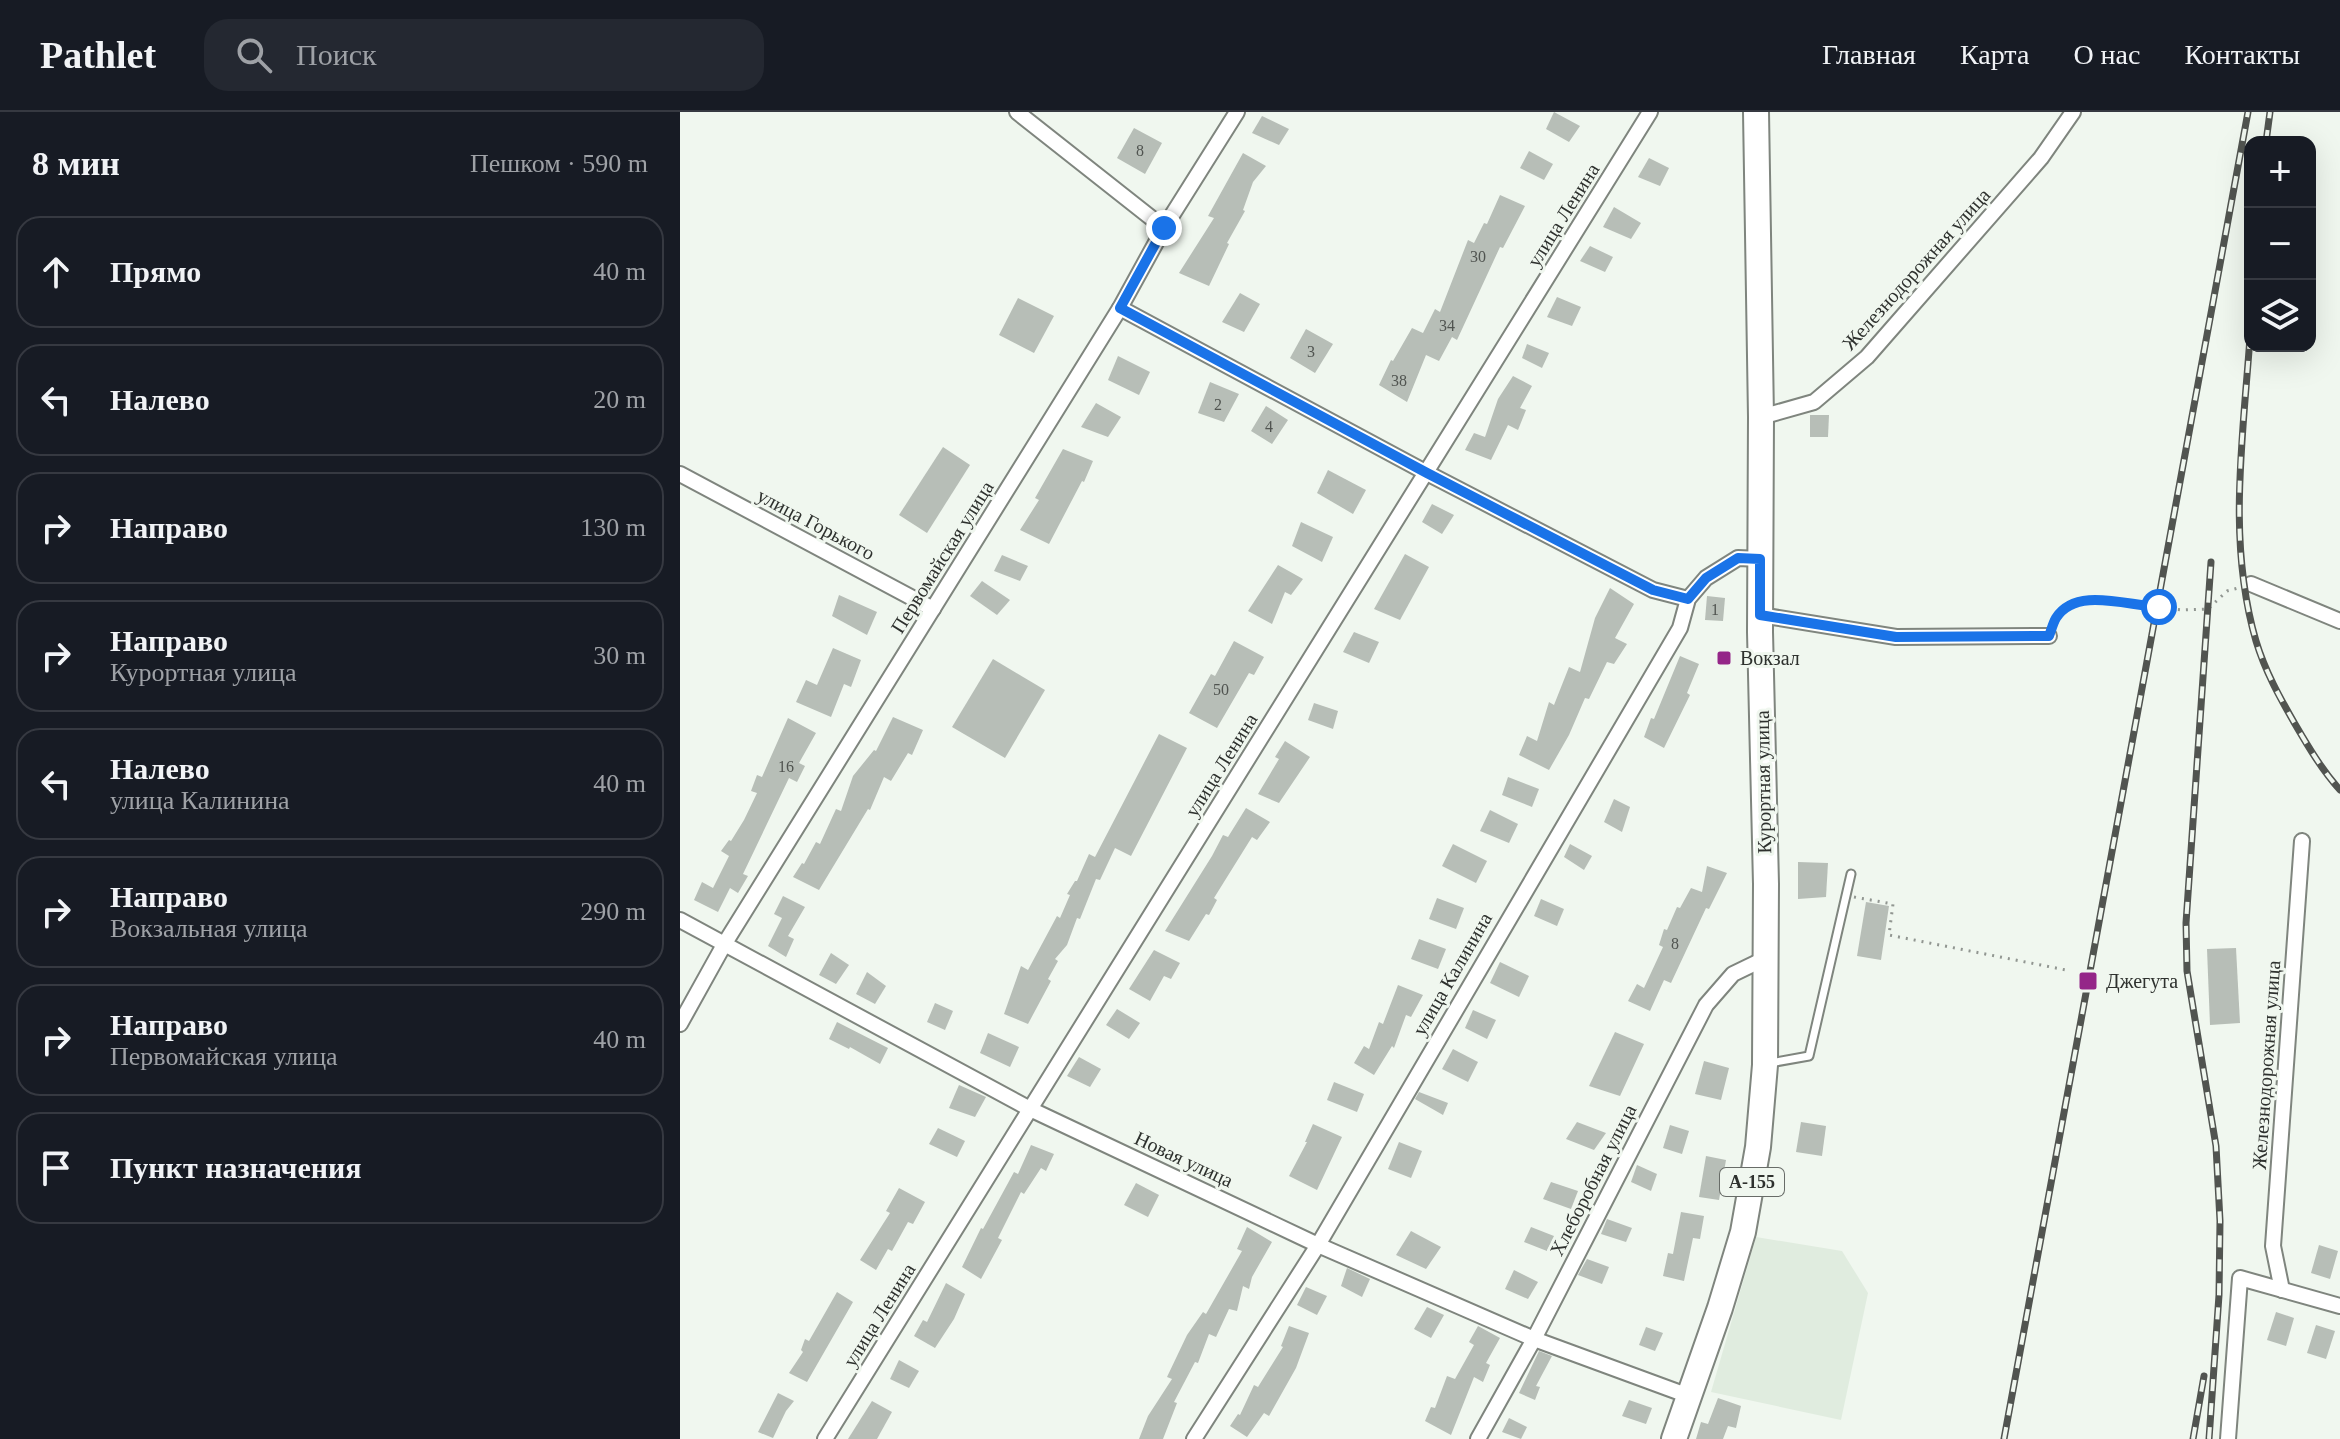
<!DOCTYPE html>
<html lang="ru">
<head>
<meta charset="utf-8">
<style>
  body { margin:0; font-family:"Times New Roman",serif; background:#242831; color:#f1f3f6 }
  .controls { position:absolute; right:24px; top:24px; display:grid; overflow:hidden; border-radius:16px; box-shadow:0 8px 32px #0002 }
  .controls button { width:72px; height:72px; display:grid; place-items:center; padding:0; border:0; border-bottom:2px solid #363941; background:#171b24; color:#f1f3f6; font:40px sans-serif }
  .stop { position:absolute; width:24px; height:24px; margin:-18px; border:6px solid #1a73e8; border-radius:50%; background:#fff }
  .stop.end { background:#1a73e8; border-color:#fff; box-shadow:0 2px 8px #0008 }
  .list { margin:0; padding:0; list-style:none }
  h2 { display:flex; justify-content:space-between; align-items:center; height:104px; margin:0; padding:0 32px; font-size:34px }
  h2 small { font-size:26px; font-weight:400; color:#9ea1a6 }
  .list li { display:grid; grid-template-columns:52px 1fr auto; gap:24px; align-items:center; box-sizing:border-box; height:112px; margin:0 16px 16px; padding:0 16px; border:2px solid #363941; border-radius:24px }
  .list b { display:block; font-size:30px; white-space:nowrap }
  .list p { margin:0; font-size:26px; white-space:nowrap; color:#9ea1a6 }
  .list em { font-size:26px; font-style:normal; color:#9ea1a6 }
  .icon { flex:none; width:44px; height:44px; fill:none; stroke:currentColor; stroke-width:2; stroke-linecap:round; stroke-linejoin:round }
  .map { position:relative; flex:none; width:1660px; height:1327px; overflow:hidden }
  header { display:flex; align-items:center; gap:48px; box-sizing:border-box; height:112px; padding:0 40px; background:#171b24; border-bottom:2px solid #363941 }
  header strong { font-size:38px }
  nav { display:flex; gap:44px; margin-inline-start:auto; font-size:28px }
  .search { width:560px; height:72px; background:#242831; display:flex; align-items:center; gap:20px; box-sizing:border-box; padding:0 28px; border-radius:24px; color:#9ea1a6; font-size:30px }
  main { display:flex }
  aside { flex:1; background:#171b24 }
  .map>svg:first-child { display:block }
  .built { fill:#e0ecdf }
  .building { fill:#b7beb7 }
  .lines { fill:none; stroke-linecap:round; stroke-linejoin:round }
  .service-casing { stroke:#7f857e; stroke-width:11 }
  .minor-casing { stroke:#7f857e; stroke-width:18 }
  .primary-casing { stroke:#7f857e; stroke-width:28 }
  .path { stroke:#919691; stroke-width:3; stroke-dasharray:2 6; stroke-linecap:butt }
  .service { stroke:#fff; stroke-width:7 }
  .minor { stroke:#fff; stroke-width:14 }
  .primary { stroke:#fff; stroke-width:24 }
  .rail-casing { stroke:#515450; stroke-width:7 }
  .rail { stroke:#f0f7ef; stroke-width:4; stroke-dasharray:12; stroke-linecap:butt }
  .route { stroke:#1a73e8; stroke-width:10 }
  .poi-dot { fill:#942688; stroke:#f0f7ef; stroke-width:3 }
  .labels { text-anchor:middle; stroke-width:6; stroke-linejoin:round; paint-order:stroke }
  .number-label { font-size:16px; fill:#505450 }
  .shield { fill:#f0f7ef; stroke:#686c68; stroke-width:2 }
  .shield-label { font-size:18px; font-weight:bold; fill:#2e312e }
  .street-label { font-size:20px; fill:#2e312e; stroke:#f0f7ef }
  .poi-label { font-size:20px; fill:#2e312e; stroke:#f0f7ef; text-anchor:start }
</style>
</head>
<body>
<header>
<strong>Pathlet</strong>
<div class="search"><svg class="icon" aria-label="search" viewBox="0 0 24 24"><circle cx="10" cy="10" r="6"/><path d="M15 15l6 6"/></svg>Поиск</div>
<nav><a>Главная</a><a>Карта</a><a>О нас</a><a>Контакты</a></nav>
</header>
<main>
<aside>
<h2>8 мин<small>Пешком · 590 m</small></h2>
<ul class="list">
<li><svg class="icon" aria-label="ahead" viewBox="0 0 24 24"><path d="M12 20V5M6 11l6-6 6 6"/></svg><div><b>Прямо</b></div><em>40 m</em></li>
<li><svg class="icon" aria-label="left" viewBox="0 0 24 24"><path d="M17 20v-9H6M10 6l-5 5 5 5"/></svg><div><b>Налево</b></div><em>20 m</em></li>
<li><svg class="icon" aria-label="right" viewBox="0 0 24 24"><path d="M7 20v-9h11M14 6l5 5-5 5"/></svg><div><b>Направо</b></div><em>130 m</em></li>
<li><svg class="icon" aria-label="right" viewBox="0 0 24 24"><path d="M7 20v-9h11M14 6l5 5-5 5"/></svg><div><b>Направо</b><p>Курортная улица</p></div><em>30 m</em></li>
<li><svg class="icon" aria-label="left" viewBox="0 0 24 24"><path d="M17 20v-9H6M10 6l-5 5 5 5"/></svg><div><b>Налево</b><p>улица Калинина</p></div><em>40 m</em></li>
<li><svg class="icon" aria-label="right" viewBox="0 0 24 24"><path d="M7 20v-9h11M14 6l5 5-5 5"/></svg><div><b>Направо</b><p>Вокзальная улица</p></div><em>290 m</em></li>
<li><svg class="icon" aria-label="right" viewBox="0 0 24 24"><path d="M7 20v-9h11M14 6l5 5-5 5"/></svg><div><b>Направо</b><p>Первомайская улица</p></div><em>40 m</em></li>
<li><svg class="icon" aria-label="arrive" viewBox="0 0 24 24"><path d="M6 21V4h12l-3 4 3 4H6"/></svg><div><b>Пункт назначения</b></div></li>
</ul>
</aside>
<div class="map">
<svg width="1660" height="1327" viewBox="0 0 1660 1327">
  <rect width="100%" height="100%" fill="#f0f7ef"/>
  <!-- built -->
  <polygon class="built" points="1076,1125 1162,1139 1188,1181 1161,1308 1031,1280"/>
  <!-- building -->
  <g class="building">
    <polygon points="874,0 900,14 889,30 866,17"/>
    <polygon points="582,4 609,17 599,33 572,21"/>
    <polygon points="454,16 482,31 465,62 437,46"/>
    <polygon points="849,39 873,52 864,68 840,56"/>
    <polygon points="563,41 586,54 573,70 563,98 565,99 547,131 549,132 529,174 499,161 534,106 528,104"/>
    <polygon points="969,46 989,56 980,74 958,65"/>
    <polygon points="820,83 845,94 823,136 820,135 777,228 772,225 759,249 746,243 727,290 699,273 711,248 713,249 732,216 743,221 755,197 760,200 788,128 794,131 804,111 807,112"/>
    <polygon points="934,95 961,111 951,127 923,115"/>
    <polygon points="910,134 933,145 925,160 900,149"/>
    <polygon points="560,181 580,192 564,220 542,210"/>
    <polygon points="877,185 901,195 892,214 867,205"/>
    <polygon points="338,186 374,204 354,241 319,223"/>
    <polygon points="626,217 653,232 635,261 610,246"/>
    <polygon points="847,232 869,241 862,256 842,246"/>
    <polygon points="438,244 470,260 459,283 428,268"/>
    <polygon points="833,264 852,274 840,296 846,298 838,318 828,313 811,348 785,338 794,321 805,325 818,287"/>
    <polygon points="530,270 559,282 544,310 518,301"/>
    <polygon points="416,291 441,305 428,325 401,315"/>
    <polygon points="586,294 608,308 592,332 571,319"/>
    <polygon points="1130,303 1149,303 1148,325 1130,325"/>
    <polygon points="263,335 290,353 247,421 219,403"/>
    <polygon points="383,337 413,349 404,370 402,369 369,432 340,418 359,388 355,386"/>
    <polygon points="648,358 686,378 673,402 637,381"/>
    <polygon points="752,392 774,403 762,422 742,410"/>
    <polygon points="621,410 653,425 642,450 612,434"/>
    <polygon points="725,442 749,455 720,508 694,497"/>
    <polygon points="322,443 348,454 340,469 314,459"/>
    <polygon points="598,453 623,467 611,483 605,480 592,512 568,499"/>
    <polygon points="302,469 330,488 317,503 290,484"/>
    <polygon points="930,476 954,492 935,526 947,532 934,552 927,550 909,587 905,586 889,623 869,658 839,643 847,624 857,629 869,590 874,593 889,555 900,560 915,506"/>
    <polygon points="159,483 197,500 187,523 152,504"/>
    <polygon points="1027,484 1045,486 1043,509 1025,508"/>
    <polygon points="674,520 699,530 689,551 663,540"/>
    <polygon points="554,529 584,545 574,563 569,561 537,616 509,601 531,562 535,564"/>
    <polygon points="153,536 181,548 171,575 164,572 151,605 116,590 126,568 137,573"/>
    <polygon points="1000,544 1019,552 1007,581 1010,583 984,636 964,625 971,606 974,607"/>
    <polygon points="313,547 365,578 325,646 272,615"/>
    <polygon points="634,591 658,599 653,617 628,608"/>
    <polygon points="213,605 243,618 232,643 228,641 211,669 204,665 190,698 188,697 139,778 113,765 122,751 124,752 136,730 140,732 156,697 161,699 173,664 194,638 196,639"/>
    <polygon points="108,606 136,621 119,651 125,654 117,670 109,666 63,762 68,764 58,781 50,776 38,800 14,788 22,770 33,776 49,744 41,739 49,728 51,729 64,708 77,681 71,679 77,663 82,665"/>
    <polygon points="479,622 507,636 451,744 435,736 420,768 416,767 400,807 397,806 387,833 375,847 378,849 368,867 371,869 348,912 324,902 341,854 348,858 377,804 380,806 390,783 387,782 395,769 397,769 409,742 415,745"/>
    <polygon points="605,629 630,645 599,691 578,682 599,647 595,645"/>
    <polygon points="828,665 859,677 852,695 822,683"/>
    <polygon points="934,687 950,695 942,720 924,710"/>
    <polygon points="566,696 590,710 577,728 572,725 534,786 537,788 529,803 526,802 509,829 485,819 532,744 543,723 548,725"/>
    <polygon points="810,698 838,712 829,731 800,719"/>
    <polygon points="773,732 807,749 796,771 762,754"/>
    <polygon points="890,732 912,744 904,758 884,745"/>
    <polygon points="1118,750 1148,751 1146,785 1118,787"/>
    <polygon points="1027,754 1047,761 1029,797 1026,796 991,871 984,868 970,899 948,889 957,872 964,876 983,835 979,833 984,817 987,818 997,795 1000,796 1011,776 1022,780"/>
    <polygon points="103,784 125,795 108,824 114,827 106,845 88,834 102,806 94,802"/>
    <polygon points="757,786 784,796 776,817 749,807"/>
    <polygon points="861,787 884,797 877,814 854,804"/>
    <polygon points="1186,790 1209,794 1201,848 1177,844"/>
    <polygon points="739,827 766,837 758,857 731,847"/>
    <polygon points="1556,836 1560,911 1530,913 1527,837"/>
    <polygon points="474,838 500,851 491,867 484,864 470,889 449,877"/>
    <polygon points="151,841 169,853 156,872 139,863"/>
    <polygon points="820,850 849,864 839,885 810,871"/>
    <polygon points="187,860 206,874 195,892 176,882"/>
    <polygon points="718,873 743,883 731,905 726,903 714,936 712,934 694,963 674,951 684,934 689,937 699,910 703,912"/>
    <polygon points="255,891 273,899 265,918 247,910"/>
    <polygon points="437,897 460,911 449,927 426,913"/>
    <polygon points="793,898 816,908 807,927 785,916"/>
    <polygon points="157,910 208,936 200,952 170,935 169,937 149,927"/>
    <polygon points="935,920 964,932 940,984 909,974"/>
    <polygon points="308,921 339,935 330,955 300,941"/>
    <polygon points="773,937 798,950 788,970 762,957"/>
    <polygon points="399,945 421,957 410,975 387,964"/>
    <polygon points="1024,949 1049,956 1041,988 1015,982"/>
    <polygon points="654,970 684,982 677,1000 647,988"/>
    <polygon points="279,973 306,985 295,1005 269,996"/>
    <polygon points="739,980 768,991 763,1003 735,987"/>
    <polygon points="897,1010 926,1021 914,1038 886,1027"/>
    <polygon points="1121,1010 1146,1014 1142,1044 1116,1040"/>
    <polygon points="633,1012 662,1025 637,1078 609,1064 627,1030 625,1030"/>
    <polygon points="990,1013 1009,1019 1002,1042 983,1036"/>
    <polygon points="258,1016 285,1029 277,1045 249,1032"/>
    <polygon points="719,1030 742,1039 731,1066 708,1057"/>
    <polygon points="351,1033 374,1042 366,1059 361,1056 344,1082 341,1080 318,1126 322,1128 301,1167 282,1155 301,1116 303,1117 334,1060 338,1062"/>
    <polygon points="1026,1044 1046,1048 1039,1088 1019,1085"/>
    <polygon points="957,1053 977,1062 971,1079 951,1070"/>
    <polygon points="871,1070 898,1079 891,1097 863,1087"/>
    <polygon points="456,1071 479,1083 468,1105 444,1093"/>
    <polygon points="219,1076 245,1090 233,1112 228,1110 212,1139 208,1137 196,1158 180,1148 210,1101 206,1099"/>
    <polygon points="1001,1100 1024,1104 1020,1127 1013,1126 1004,1169 983,1164 988,1141 993,1142"/>
    <polygon points="927,1107 952,1116 946,1130 921,1122"/>
    <polygon points="567,1115 592,1130 572,1165 569,1177 563,1174 557,1199 549,1197 536,1225 529,1222 518,1251 515,1250 494,1290 497,1291 483,1327 459,1327 468,1304 492,1267 487,1265 507,1223 523,1200 526,1202 562,1139 557,1137"/>
    <polygon points="851,1115 874,1124 867,1139 844,1130"/>
    <polygon points="731,1119 761,1135 746,1157 716,1143"/>
    <polygon points="1639,1133 1658,1139 1650,1167 1631,1161"/>
    <polygon points="907,1147 929,1155 922,1172 898,1163"/>
    <polygon points="667,1156 690,1167 682,1185 661,1174"/>
    <polygon points="834,1158 858,1170 848,1187 825,1177"/>
    <polygon points="266,1171 285,1182 274,1207 255,1236 234,1224 243,1208 247,1210"/>
    <polygon points="626,1175 647,1184 637,1203 617,1193"/>
    <polygon points="157,1180 173,1190 127,1270 109,1261 123,1240 121,1238 125,1227 129,1229"/>
    <polygon points="747,1195 764,1203 751,1226 734,1217"/>
    <polygon points="1596,1200 1614,1206 1606,1234 1587,1228"/>
    <polygon points="1636,1213 1655,1219 1646,1247 1627,1241"/>
    <polygon points="609,1214 629,1221 616,1256 589,1304 584,1301 567,1325 550,1314 558,1302 560,1303 574,1273 578,1275 603,1235 601,1234"/>
    <polygon points="798,1214 820,1226 806,1251 810,1253 803,1270 794,1265 771,1323 745,1309 751,1295 755,1296 767,1264 775,1267 794,1233 789,1230"/>
    <polygon points="966,1215 983,1221 975,1239 959,1233"/>
    <polygon points="859,1239 872,1244 856,1274 860,1275 855,1288 839,1281"/>
    <polygon points="219,1248 239,1259 229,1276 210,1267"/>
    <polygon points="98,1281 114,1289 106,1299 93,1326 78,1320"/>
    <polygon points="1038,1286 1061,1294 1056,1316 1048,1314 1043,1327 1016,1327 1021,1310 1028,1312"/>
    <polygon points="949,1288 972,1296 966,1312 942,1304"/>
    <polygon points="192,1289 212,1300 197,1327 168,1327"/>
    <polygon points="829,1306 847,1315 841,1327 822,1320"/>
  </g>
  <g class="lines">
    <defs>
      <polyline id="service" points="1090,951 1129,944 1171,762"/>
      <g id="minor">
        <polyline points="337,0 484,116"/>
        <polyline points="440,196 747,361 973,478 1008,487"/>
        <polyline points="1081,305 1134,290 1187,245 1361,46 1393,0"/>
        <polyline points="0,362 253,497"/>
        <polyline points="1571,472 1660,509"/>
        <polyline points="1080,503 1216,525 1369,524"/>
        <polyline points="0,808 350,997 638,1133 854,1227 1009,1284"/>
        <polyline points="0,912 45,831 440,196 484,116 557,0"/>
        <polyline points="1602,1178 1593,1134 1622,729"/>
        <polyline points="145,1327 970,0"/>
        <polyline points="514,1327 638,1133 1000,516 1008,487 1026,466 1058,446 1080,447"/>
        <polyline points="798,1327 854,1227 1026,893 1053,862 1084,847"/>
        <polyline points="1548,1327 1560,1166 1660,1194"/>
      </g>
      <polyline id="primary" points="994,1327 1040,1196 1063,1120 1078,1035 1085,953 1086,772 1080,520 1081,305 1076,0"/>
    </defs>
    <!-- service casing -->
    <use href="#service" class="service-casing"/>
    <!-- minor casing -->
    <use href="#minor" class="minor-casing"/>
    <!-- primary casing -->
    <use href="#primary" class="primary-casing"/>
    <!-- path -->
    <g class="path">
      <polyline points="1373,513 1376,505 1392,492 1414,488 1502,498 1528,497 1547,479 1558,476"/>
      <polyline points="1174,785 1213,792 1209,823 1386,858"/>
    </g>
    <!-- service -->
    <use href="#service" class="service"/>
    <!-- minor -->
    <use href="#minor" class="minor"/>
    <!-- primary -->
    <use href="#primary" class="primary"/>
    <defs>
      <g id="rail">
        <polyline points="1586,30 1590,0"/>
        <path d="M1570,225C1563,326 1547,430 1576,529C1585,559 1600,586 1615,612C1629,636 1642,658 1660,678"/>
        <polyline points="1324,1327 1568,0"/>
        <polyline points="1513,1327 1524,1264"/>
        <polyline points="1529,1327 1539,1183 1540,1109 1536,1034 1507,859 1506,811 1531,450"/>
      </g>
    </defs>
    <!-- rail casing -->
    <use href="#rail" class="rail-casing"/>
    <!-- rail -->
    <use href="#rail" class="rail"/>
  </g>
  <g class="lines">
    <!-- route -->
    <path class="route" d="M484,116L440,196L747,361L973,478L1008,487L1026,466L1058,446L1080,447V503L1216,525L1369,524C1371,519 1373,511 1376,506C1396,474 1448,494 1479,495"/>
  </g>
  <!-- markers -->
  <g class="poi-dot">
    <rect x="1036" y="538" width="16" height="16" rx="4"/>
    <rect x="1398" y="859" width="20" height="20" rx="4"/>
  </g>
  <g class="labels">
    <!-- number labels -->
    <g class="number-label">
      <text x="460" y="44">8</text>
      <text x="798" y="150">30</text>
      <text x="767" y="219">34</text>
      <text x="631" y="245">3</text>
      <text x="719" y="274">38</text>
      <text x="538" y="298">2</text>
      <text x="589" y="320">4</text>
      <text x="1035" y="503">1</text>
      <text x="541" y="583">50</text>
      <text x="106" y="660">16</text>
      <text x="995" y="837">8</text>
    </g>
    <!-- shield labels -->
    <rect class="shield" x="1040" y="1056" width="64" height="28" rx="6"/>
    <g class="shield-label">
      <text x="1072" y="1076">А-155</text>
    </g>
    <!-- street labels -->
    <g class="street-label">
      <text transform="translate(883 103) rotate(-58)" y="7">улица Ленина</text>
      <text transform="translate(1236 157) rotate(-48)" y="7">Железнодорожная улица</text>
      <text transform="translate(136 412) rotate(28)" y="7">улица Горького</text>
      <text transform="translate(262 445) rotate(-58)" y="7">Первомайская улица</text>
      <text transform="translate(541 653) rotate(-58)" y="7">улица Ленина</text>
      <text transform="translate(1083 670) rotate(-91)" y="7">Курортная улица</text>
      <text transform="translate(772 862) rotate(-60)" y="7">улица Калинина</text>
      <text transform="translate(1586 953) rotate(-86)" y="7">Железнодорожная улица</text>
      <text transform="translate(504 1047) rotate(25)" y="7">Новая улица</text>
      <text transform="translate(913 1068) rotate(-63)" y="7">Хлеборобная улица</text>
      <text transform="translate(199 1203) rotate(-58)" y="7">улица Ленина</text>
    </g>
    <!-- poi labels -->
    <g class="poi-label">
      <text x="1060" y="553">Вокзал</text>
      <text x="1426" y="876">Джегута</text>
    </g>
  </g>
</svg>
<div class="controls">
<button>+</button>
<button>−</button>
<button><svg class="icon" aria-label="layers" viewBox="0 0 24 24"><path d="M12 4l9 5-9 5-9-5zM3 14l9 5 9-5"/></svg></button>
</div>
<div class="stop" style="left:1479px;top:495px"></div>
<div class="stop end" style="left:484px;top:116px"></div>
</div>
</main>
</body>
</html>
